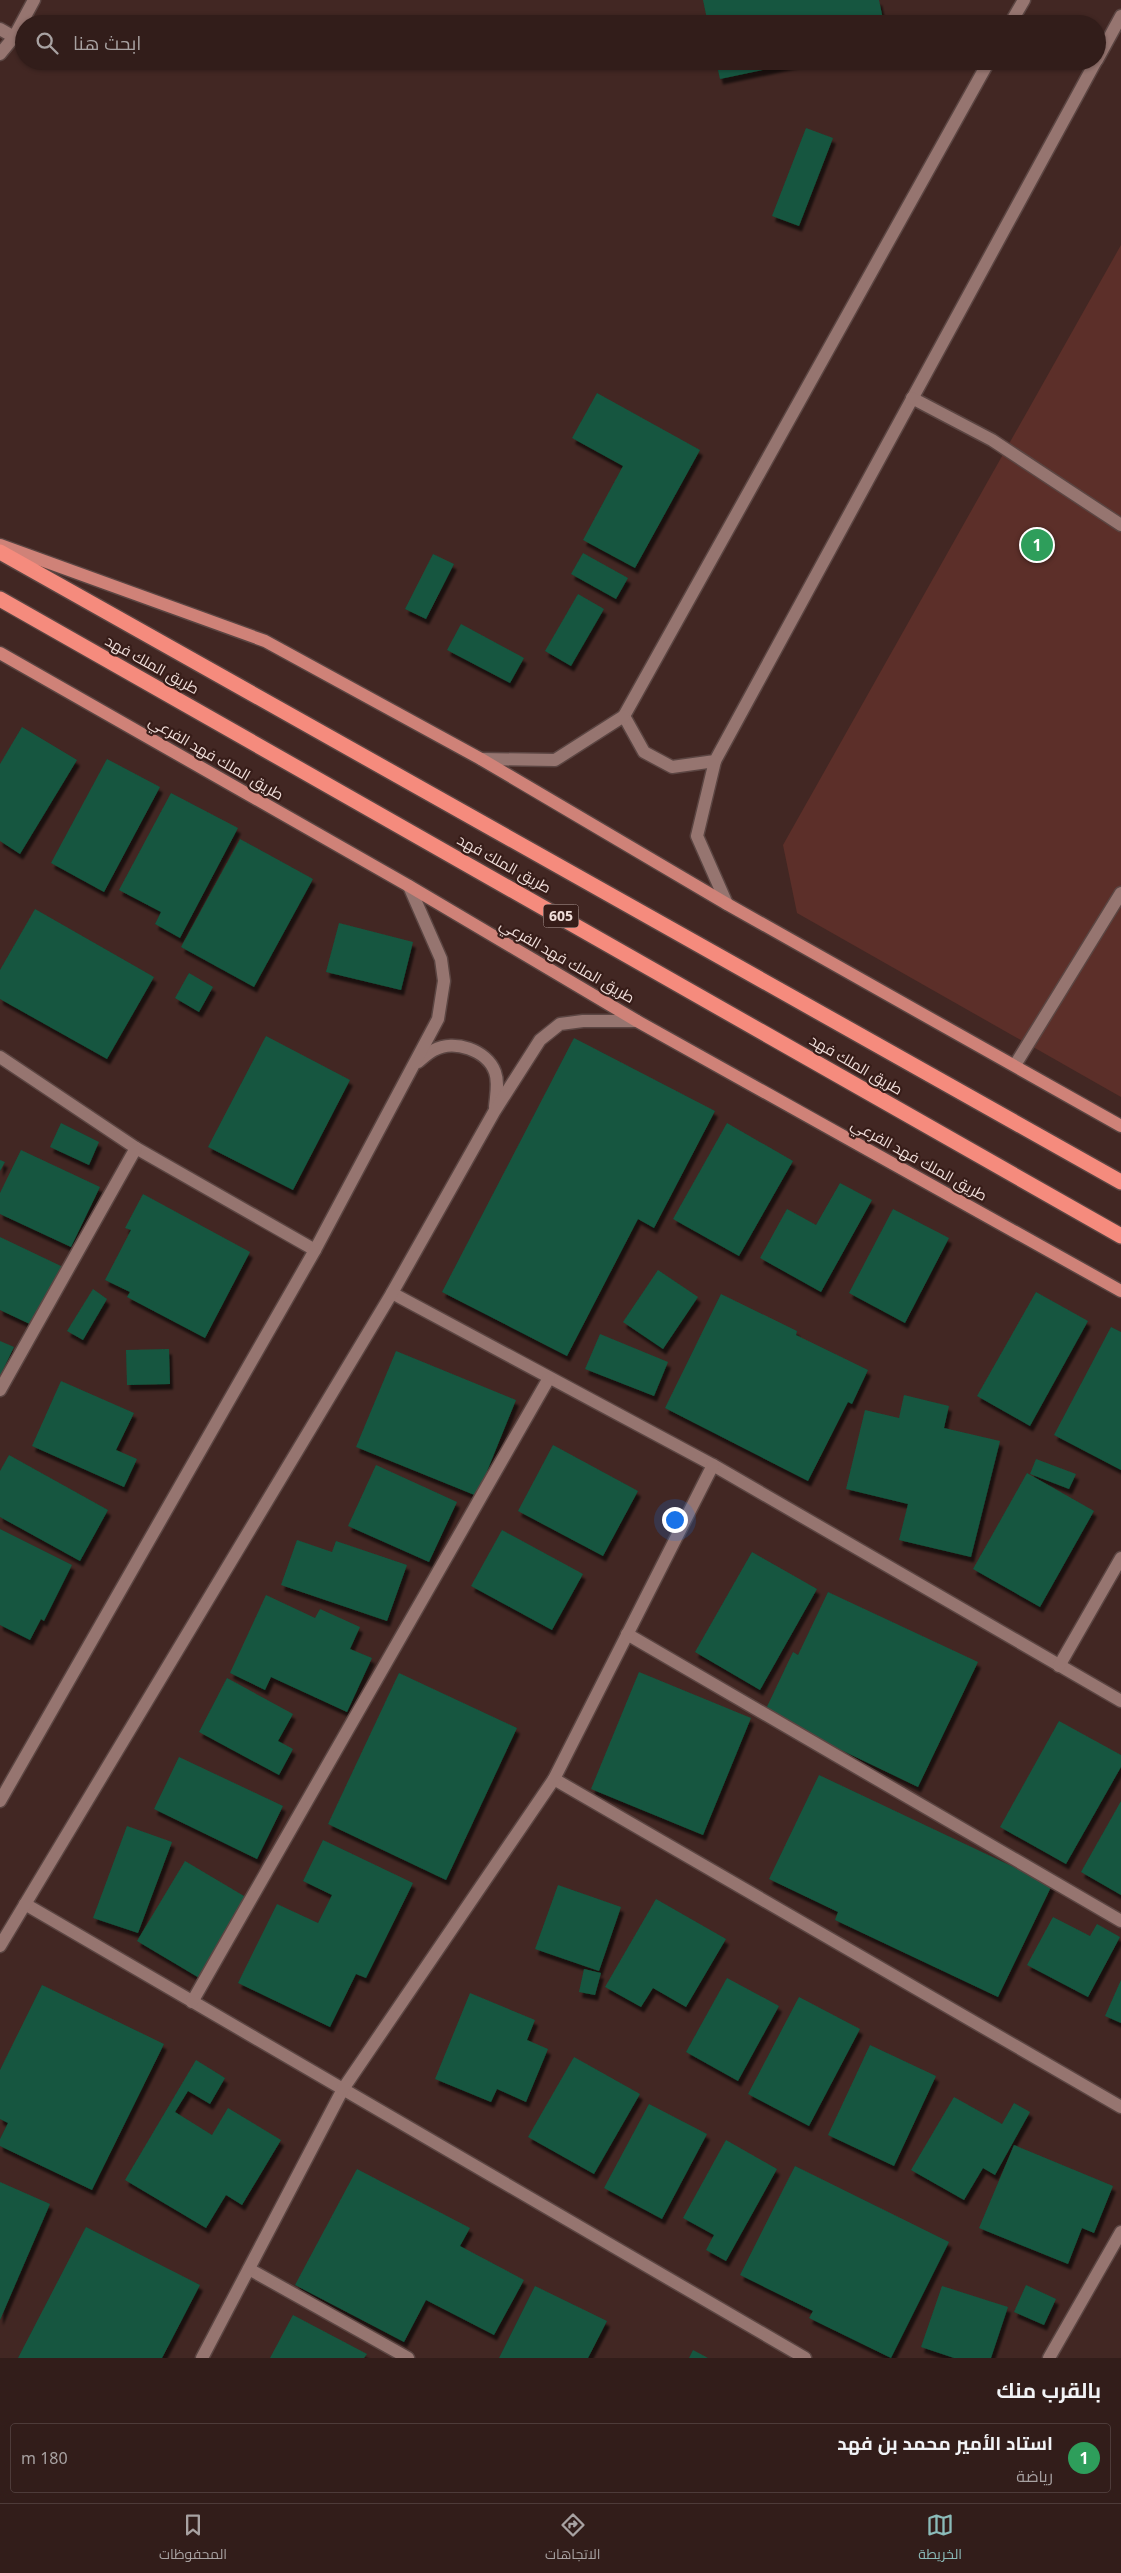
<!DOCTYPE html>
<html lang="ar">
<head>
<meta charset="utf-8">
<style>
  body { margin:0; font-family:"Noto Sans",Cairo,sans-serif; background:#3a2623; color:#f1f3f6; direction:rtl }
  .you { position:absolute; left:674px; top:1519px; width:18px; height:18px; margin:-12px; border:4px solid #fff; border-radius:50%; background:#1a73e8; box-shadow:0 0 0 8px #1a73e833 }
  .badge { display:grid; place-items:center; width:32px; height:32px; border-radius:50%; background:#8bbbb9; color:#fff; font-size:16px; font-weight:700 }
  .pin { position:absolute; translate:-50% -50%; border:2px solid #fff; box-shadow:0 1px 5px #0006 }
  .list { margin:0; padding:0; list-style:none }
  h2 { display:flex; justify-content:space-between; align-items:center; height:65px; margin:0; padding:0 20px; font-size:21px }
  h2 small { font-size:16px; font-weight:400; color:#a8a2a2 }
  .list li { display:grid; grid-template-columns:32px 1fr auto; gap:15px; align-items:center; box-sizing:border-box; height:70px; margin:0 10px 10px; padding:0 10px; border:1px solid #4d3b39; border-radius:5px }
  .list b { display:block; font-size:19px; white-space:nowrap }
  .list p { margin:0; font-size:16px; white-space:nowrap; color:#a8a2a2 }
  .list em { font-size:16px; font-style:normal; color:#a8a2a2 }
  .icon { flex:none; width:28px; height:28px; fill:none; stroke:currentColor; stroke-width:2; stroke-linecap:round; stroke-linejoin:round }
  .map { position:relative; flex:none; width:1121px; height:2358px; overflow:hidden; direction:ltr }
  .search { position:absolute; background:#321d1a; box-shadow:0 1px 4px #0004; left:15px; right:15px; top:15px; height:55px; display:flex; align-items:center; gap:12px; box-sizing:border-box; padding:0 18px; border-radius:28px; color:#a8a2a2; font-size:19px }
  .sheet { height:145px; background:#321d1a }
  nav { display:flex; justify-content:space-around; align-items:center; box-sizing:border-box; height:70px; border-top:1px solid #4d3b39; background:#321d1a; font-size:14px; color:#a8a2a2 }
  nav a { display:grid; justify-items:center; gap:2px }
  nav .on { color:#8bbbb9 }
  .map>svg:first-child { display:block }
  .garden { fill:#5c2f29 }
  .building { fill:#14573f; filter:url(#shadow) }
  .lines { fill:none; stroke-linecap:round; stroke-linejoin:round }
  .minor-casing { stroke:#5b4542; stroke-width:15 }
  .major-casing { stroke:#5b4542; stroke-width:15 }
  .highway-casing { stroke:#5b4542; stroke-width:18 }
  .minor { stroke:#967570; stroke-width:12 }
  .major { stroke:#cf8278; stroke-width:12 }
  .highway { stroke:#f58b7d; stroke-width:15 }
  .labels { text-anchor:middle; stroke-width:4.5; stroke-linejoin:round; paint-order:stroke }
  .shield { fill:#371d19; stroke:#b8a4a0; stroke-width:1 }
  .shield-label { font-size:14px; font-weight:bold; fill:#f0deda }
  .street-label { font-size:15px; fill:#f0deda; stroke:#371d19 }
</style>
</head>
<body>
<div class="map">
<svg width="1121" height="2358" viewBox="0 0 1121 2358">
  <defs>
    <filter id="shadow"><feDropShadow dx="3" dy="5.5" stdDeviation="1" flood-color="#0009"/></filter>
  </defs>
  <rect width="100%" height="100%" fill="#422723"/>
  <!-- garden -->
  <polygon class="garden" points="1121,245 1121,1097 797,913 783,845"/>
  <!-- building -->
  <g class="building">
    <polygon points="703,0 879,0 884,24 708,24"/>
    <polygon points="716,61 801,61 801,62 720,79"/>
    <polygon points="806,128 833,138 799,226 772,216"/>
    <polygon points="597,393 700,450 635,568 583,540 623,466 572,438"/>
    <polygon points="583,553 628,578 616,599 571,574"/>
    <polygon points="433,554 454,564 426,619 405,609"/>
    <polygon points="578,594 604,609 571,666 545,651"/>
    <polygon points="461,624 524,658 510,683 447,650"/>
    <polygon points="22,727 77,760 20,854 0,841 0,764"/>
    <polygon points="107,759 160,787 104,892 51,863"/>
    <polygon points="171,793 238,828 180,938 155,924 161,912 119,890"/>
    <polygon points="240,839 313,879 254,987 181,947"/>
    <polygon points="35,909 154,977 107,1059 0,999 0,970"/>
    <polygon points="339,923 413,942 401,990 326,972"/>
    <polygon points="189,973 213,987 199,1012 175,998"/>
    <polygon points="266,1036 350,1080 293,1190 208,1147"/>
    <polygon points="574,1038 715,1111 654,1228 638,1219 567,1356 442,1292"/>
    <polygon points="61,1123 99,1142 89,1165 50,1147"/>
    <polygon points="727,1123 793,1161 739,1256 673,1219"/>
    <polygon points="21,1150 100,1187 71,1247 0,1214 0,1193"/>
    <polygon points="0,1160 5,1162 0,1171"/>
    <polygon points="840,1183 872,1200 821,1292 760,1258 787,1209 816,1225"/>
    <polygon points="143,1194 250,1252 205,1338 127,1297 130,1292 105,1280 131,1230 125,1228"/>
    <polygon points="893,1209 949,1238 905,1323 849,1293"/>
    <polygon points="0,1237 63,1267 34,1326 0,1310"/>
    <polygon points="658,1270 698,1297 663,1349 623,1322"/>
    <polygon points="93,1289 107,1299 83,1340 67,1331"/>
    <polygon points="1036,1292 1088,1321 1030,1426 977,1396"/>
    <polygon points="721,1294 797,1331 796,1335 868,1370 852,1404 848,1402 808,1481 665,1408"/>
    <polygon points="1111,1327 1121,1332 1121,1470 1054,1435"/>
    <polygon points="600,1334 668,1362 654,1396 585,1369"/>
    <polygon points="0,1341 14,1347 0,1376"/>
    <polygon points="169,1349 170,1384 127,1385 126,1350"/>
    <polygon points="396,1351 516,1400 477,1496 356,1447"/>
    <polygon points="61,1381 134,1413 116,1450 137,1459 124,1487 32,1446"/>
    <polygon points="904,1395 949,1406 944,1428 1000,1441 971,1557 899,1540 908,1504 846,1489 865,1410 899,1418"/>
    <polygon points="553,1445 638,1491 603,1556 518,1511"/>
    <polygon points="9,1455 108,1510 80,1561 0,1517 0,1471"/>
    <polygon points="1036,1459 1076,1474 1069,1489 1030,1474"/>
    <polygon points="376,1465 457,1502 429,1562 348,1526"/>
    <polygon points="1027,1473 1094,1511 1040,1607 973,1569"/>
    <polygon points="0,1529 72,1565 44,1621 41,1619 30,1640 0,1625"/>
    <polygon points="502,1530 583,1574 552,1630 471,1586"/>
    <polygon points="297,1540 332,1552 336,1541 407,1565 387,1621 281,1585"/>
    <polygon points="752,1552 817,1589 760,1690 695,1652"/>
    <polygon points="828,1592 978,1662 918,1787 764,1713 793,1652 798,1655"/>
    <polygon points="266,1595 315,1618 320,1609 360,1627 350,1649 372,1658 347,1712 271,1677 265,1690 230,1673"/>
    <polygon points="639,1672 751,1718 703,1835 591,1789"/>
    <polygon points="399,1673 517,1728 446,1880 328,1824"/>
    <polygon points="227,1678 293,1714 278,1741 293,1749 279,1775 199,1732"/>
    <polygon points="1059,1721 1121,1755 1121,1767 1066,1864 1000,1827"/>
    <polygon points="179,1757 283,1806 257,1859 154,1809"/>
    <polygon points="819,1775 1052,1885 998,1997 835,1920 838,1912 769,1879"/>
    <polygon points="1121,1801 1121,1895 1081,1872"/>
    <polygon points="127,1826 172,1842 138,1933 93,1918"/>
    <polygon points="323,1840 413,1883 366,1978 356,1974 330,2027 238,1983 277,1904 318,1923 332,1895 303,1881"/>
    <polygon points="185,1861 249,1899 201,1979 137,1941"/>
    <polygon points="558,1885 621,1907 599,1971 535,1949"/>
    <polygon points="656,1899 726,1939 686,2007 653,1988 641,2007 605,1987"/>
    <polygon points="1053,1917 1090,1936 1097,1924 1120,1937 1088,1997 1027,1965"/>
    <polygon points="584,1969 601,1973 595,1995 579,1992"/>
    <polygon points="727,1978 779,2006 738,2081 686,2052"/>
    <polygon points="1121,1980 1121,2023 1105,2016"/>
    <polygon points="42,1985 164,2044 92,2190 0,2146 0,2139 8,2123 0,2119 0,2070"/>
    <polygon points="470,1993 535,2020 527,2040 548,2049 526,2102 497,2089 491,2102 435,2079"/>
    <polygon points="799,1997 860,2029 809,2126 748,2094"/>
    <polygon points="870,2045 936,2076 894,2166 828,2135"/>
    <polygon points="574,2057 640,2094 594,2174 528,2137"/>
    <polygon points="196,2060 225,2078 210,2104 188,2091 175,2112 212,2135 228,2108 281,2140 242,2205 226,2195 206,2228 125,2180"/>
    <polygon points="954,2097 1002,2124 1014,2103 1030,2112 995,2175 983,2168 964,2200 911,2170"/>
    <polygon points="649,2104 707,2134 662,2219 604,2188"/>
    <polygon points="726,2140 777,2169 726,2261 706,2250 714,2235 683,2218"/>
    <polygon points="1014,2145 1113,2186 1094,2233 1082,2228 1068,2264 979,2228"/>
    <polygon points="795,2166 949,2242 891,2358 809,2318 813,2311 740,2275"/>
    <polygon points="357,2169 470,2228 460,2246 524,2280 494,2335 426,2300 404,2342 295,2285"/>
    <polygon points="0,2182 50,2204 0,2320"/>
    <polygon points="86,2227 200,2285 162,2358 18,2358"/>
    <polygon points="1026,2285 1056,2299 1044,2325 1014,2312"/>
    <polygon points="535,2286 607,2321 588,2358 499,2358"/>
    <polygon points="942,2286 1008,2307 991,2358 954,2358 921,2347"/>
    <polygon points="293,2315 367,2354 364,2358 270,2358"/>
    <polygon points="693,2350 708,2358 689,2358"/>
  </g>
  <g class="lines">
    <defs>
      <g id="minor">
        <polyline points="1010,24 1024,0"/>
        <polyline points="0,29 14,37"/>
        <polyline points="0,54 14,37 34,0"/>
        <polyline points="1097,60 1121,16"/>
        <polyline points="989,61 624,716 644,752 672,767 715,761 1096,61"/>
        <polyline points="912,398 992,440 1121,525"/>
        <polyline points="481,759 555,760 624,716"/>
        <polyline points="715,761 697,836 727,904"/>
        <polyline points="0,1057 136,1148 315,1250"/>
        <path d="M418,1062C423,1058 428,1053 434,1050C454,1039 487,1050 495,1072C499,1083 496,1095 495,1107"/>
        <polyline points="1015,1065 1121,893"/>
        <polyline points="392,1293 713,1465 1121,1701"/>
        <polyline points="0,1390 136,1148"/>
        <polyline points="627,1634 1121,1921"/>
        <polyline points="1059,1666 1121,1558"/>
        <polyline points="554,1779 1121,2107"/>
        <polyline points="0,1801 315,1250 438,1019 444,981 441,959 409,886"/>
        <polyline points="25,1904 805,2358"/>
        <polyline points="0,1946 392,1293 494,1112 540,1040 560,1024 583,1021 637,1021"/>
        <polyline points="192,2002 549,1378"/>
        <polyline points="249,2269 408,2358"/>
        <polyline points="202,2358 343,2089 554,1779 713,1465"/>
        <polyline points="1049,2358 1121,2232"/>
      </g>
      <g id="major">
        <polyline points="0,545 265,641 481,759 727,904 1121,1126"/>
        <polyline points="0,653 409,886 637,1021 1121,1291"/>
      </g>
      <g id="highway">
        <polyline points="0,552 1121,1182"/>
        <polyline points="0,599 1121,1236"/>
      </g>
    </defs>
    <!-- minor casing -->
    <use href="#minor" class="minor-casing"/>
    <!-- major casing -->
    <use href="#major" class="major-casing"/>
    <!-- highway casing -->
    <use href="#highway" class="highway-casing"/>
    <!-- minor -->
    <use href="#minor" class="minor"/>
    <!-- major -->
    <use href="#major" class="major"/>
    <!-- highway -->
    <use href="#highway" class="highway"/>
  </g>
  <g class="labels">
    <!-- shield labels -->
    <rect class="shield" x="543.5" y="904.5" width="35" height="23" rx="4"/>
    <g class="shield-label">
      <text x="561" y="921">605</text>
    </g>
    <!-- street labels -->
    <g class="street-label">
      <text transform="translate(152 665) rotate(29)" y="5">طريق الملك فهد</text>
      <text transform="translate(216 758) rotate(30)" y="5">طريق الملك فهد الفرعي</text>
      <text transform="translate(504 864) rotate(29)" y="5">طريق الملك فهد</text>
      <text transform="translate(567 961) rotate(30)" y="5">طريق الملك فهد الفرعي</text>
      <text transform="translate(856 1065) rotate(30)" y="5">طريق الملك فهد</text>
      <text transform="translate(919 1160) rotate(29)" y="5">طريق الملك فهد الفرعي</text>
    </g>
  </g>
</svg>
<div class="you"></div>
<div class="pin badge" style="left:1037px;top:545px;background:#2e9e5b">1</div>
<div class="search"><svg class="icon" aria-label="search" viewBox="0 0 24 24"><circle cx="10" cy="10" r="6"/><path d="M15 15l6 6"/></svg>ابحث هنا</div>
</div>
<section class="sheet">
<h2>بالقرب منك<small></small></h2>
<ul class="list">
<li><span class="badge" style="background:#2e9e5b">1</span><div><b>استاد الأمير محمد بن فهد</b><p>رياضة</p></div><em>180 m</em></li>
</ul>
</section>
<nav>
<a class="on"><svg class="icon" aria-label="map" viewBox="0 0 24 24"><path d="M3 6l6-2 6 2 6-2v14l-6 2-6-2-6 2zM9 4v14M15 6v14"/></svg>الخريطة</a>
<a><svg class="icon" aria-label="directions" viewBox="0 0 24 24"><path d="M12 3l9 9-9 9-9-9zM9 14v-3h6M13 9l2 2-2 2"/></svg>الاتجاهات</a>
<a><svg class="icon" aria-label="saved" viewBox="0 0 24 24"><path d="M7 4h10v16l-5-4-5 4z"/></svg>المحفوظات</a>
</nav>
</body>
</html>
